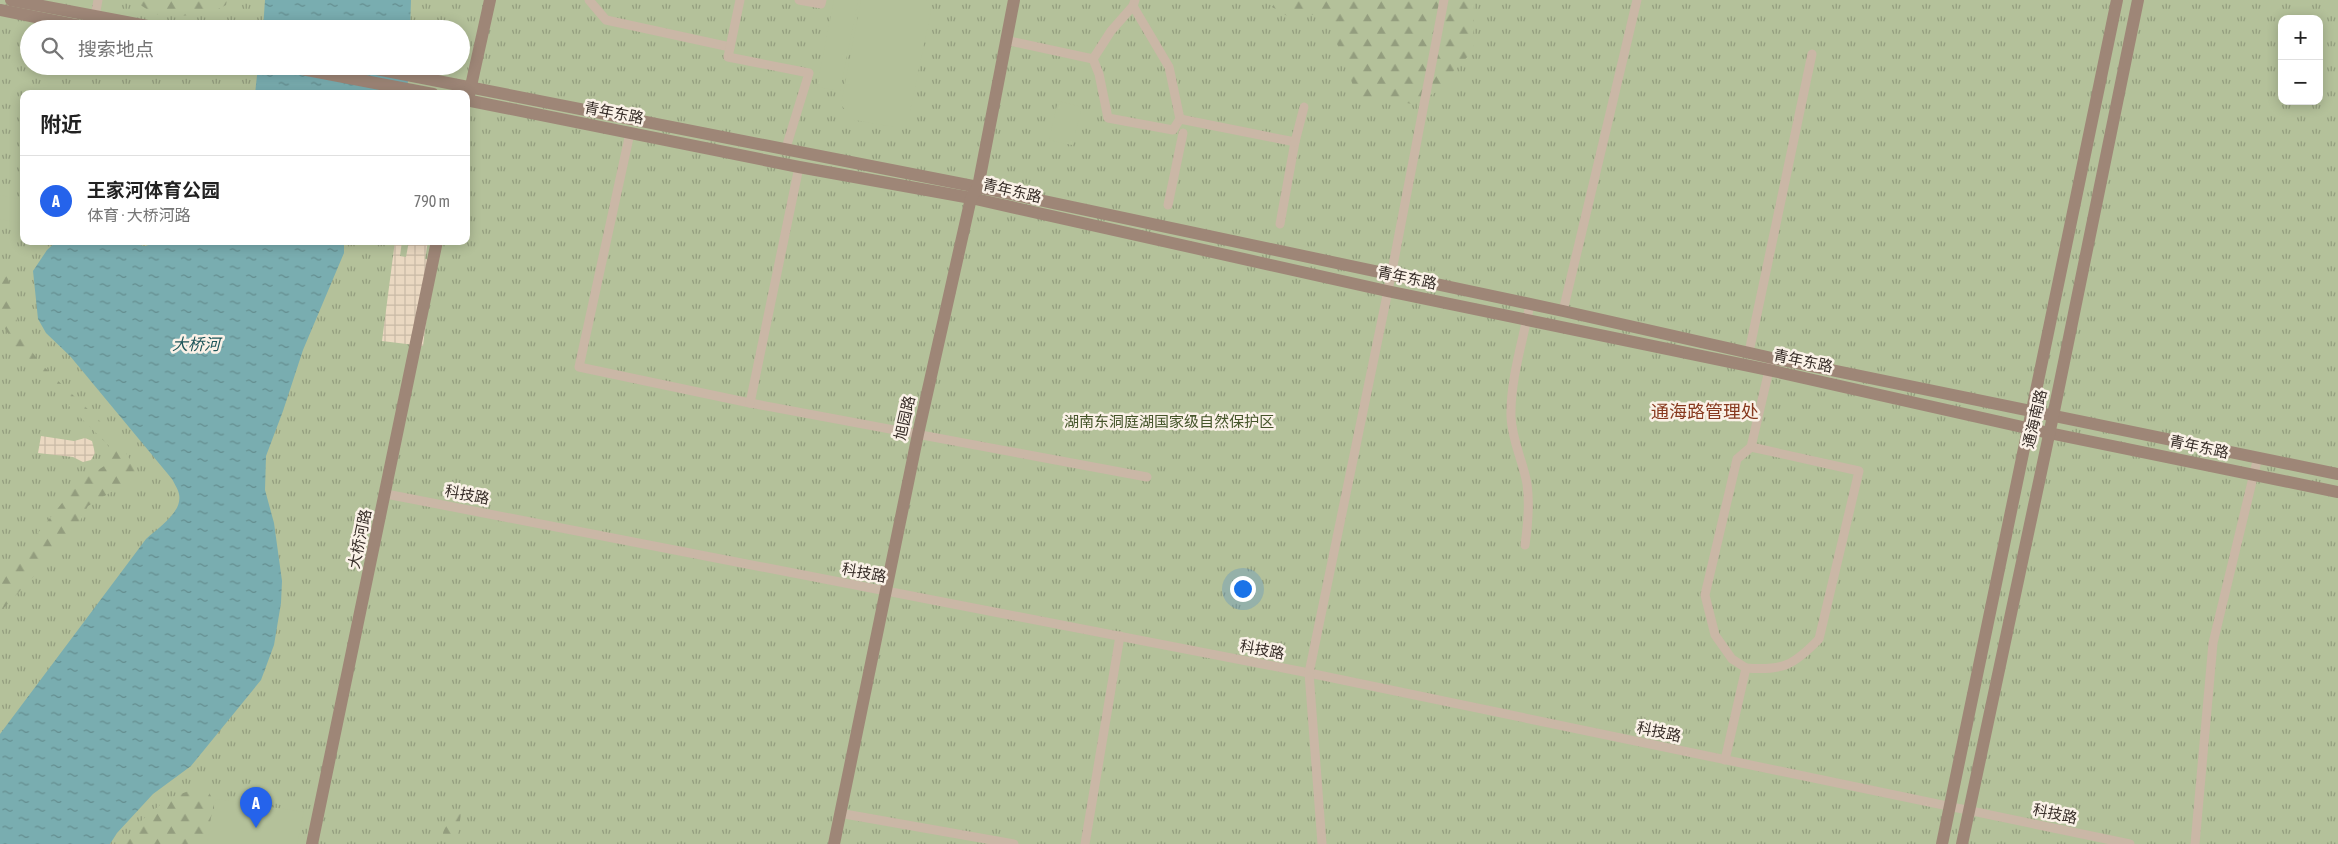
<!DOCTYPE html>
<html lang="zh">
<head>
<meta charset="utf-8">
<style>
  body { margin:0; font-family:"Asap Condensed","Noto Sans SC",sans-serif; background:#f2f2f2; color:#222 }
  .controls { position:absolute; right:15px; top:15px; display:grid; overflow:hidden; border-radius:10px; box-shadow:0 2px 12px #0003 }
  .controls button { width:45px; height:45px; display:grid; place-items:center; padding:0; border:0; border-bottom:1px solid #e0e0e0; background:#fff; color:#222; font:25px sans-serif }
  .you { position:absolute; left:1242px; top:588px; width:18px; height:18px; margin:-12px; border:4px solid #fff; border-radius:50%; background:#1a73e8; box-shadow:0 0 0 8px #1a73e833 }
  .badge { display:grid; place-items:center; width:32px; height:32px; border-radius:50%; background:#2563eb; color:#fff; font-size:16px; font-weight:700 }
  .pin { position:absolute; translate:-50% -41px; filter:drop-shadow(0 1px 2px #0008) }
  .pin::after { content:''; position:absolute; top:26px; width:18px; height:15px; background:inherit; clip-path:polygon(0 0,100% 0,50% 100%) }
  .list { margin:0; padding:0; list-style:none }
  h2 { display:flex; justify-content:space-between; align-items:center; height:65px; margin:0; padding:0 20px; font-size:21px }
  h2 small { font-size:16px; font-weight:400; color:#767676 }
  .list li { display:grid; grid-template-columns:32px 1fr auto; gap:15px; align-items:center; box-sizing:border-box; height:90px; padding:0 20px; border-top:1px solid #e0e0e0 }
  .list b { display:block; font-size:19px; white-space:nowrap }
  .list p { margin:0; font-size:16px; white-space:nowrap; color:#767676 }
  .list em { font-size:16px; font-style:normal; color:#767676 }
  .icon { flex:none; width:28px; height:28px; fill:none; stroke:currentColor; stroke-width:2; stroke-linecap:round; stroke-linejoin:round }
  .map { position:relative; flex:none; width:2338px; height:844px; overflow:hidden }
  .search { position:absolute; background:#fff; box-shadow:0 2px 12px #0003; left:20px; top:20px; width:450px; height:55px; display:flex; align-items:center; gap:12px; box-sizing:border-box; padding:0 18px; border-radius:28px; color:#767676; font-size:19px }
  .panel { position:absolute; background:#fff; box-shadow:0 2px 12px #0003; left:20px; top:90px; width:450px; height:155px; border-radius:10px }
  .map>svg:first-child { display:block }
  .grass { fill:url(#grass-tufts); fill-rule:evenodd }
  .forest { fill:url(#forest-firs) }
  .pitch { fill:#b4c19a }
  .plaza { fill:url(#plaza-grid) }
  .water { fill:url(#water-ripples) }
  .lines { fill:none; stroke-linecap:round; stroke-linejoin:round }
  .street { stroke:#cab7a6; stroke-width:9 }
  .secondary { stroke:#9e8677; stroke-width:12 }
  .labels { text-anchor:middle; stroke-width:5; stroke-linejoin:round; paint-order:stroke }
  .street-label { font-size:15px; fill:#362c27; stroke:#faf1e7 }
  .park-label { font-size:15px; fill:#45552a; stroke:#faf1e7 }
  .water-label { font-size:16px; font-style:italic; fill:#1c5458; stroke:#faf1e7 }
  .quarter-label { font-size:18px; fill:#87391e; stroke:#faf1e7 }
</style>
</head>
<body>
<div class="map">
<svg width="2338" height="844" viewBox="0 0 2338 844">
  <defs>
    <pattern id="grass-tufts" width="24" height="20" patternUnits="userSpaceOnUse" patternTransform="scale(1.25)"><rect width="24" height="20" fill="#b4c19a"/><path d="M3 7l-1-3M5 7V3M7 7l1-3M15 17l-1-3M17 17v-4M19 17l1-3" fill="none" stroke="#939d7e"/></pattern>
    <pattern id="forest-firs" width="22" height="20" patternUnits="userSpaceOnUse" patternTransform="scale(1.25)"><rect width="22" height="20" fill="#b4c19a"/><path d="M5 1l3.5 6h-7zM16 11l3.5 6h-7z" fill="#939d7e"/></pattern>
    <pattern id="plaza-grid" width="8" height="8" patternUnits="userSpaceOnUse" patternTransform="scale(1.25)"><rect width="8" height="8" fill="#ead8c1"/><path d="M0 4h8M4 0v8" fill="none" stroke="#c9baa6"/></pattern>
    <pattern id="water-ripples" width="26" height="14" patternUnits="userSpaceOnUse" patternTransform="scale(1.25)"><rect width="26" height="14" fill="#79adb0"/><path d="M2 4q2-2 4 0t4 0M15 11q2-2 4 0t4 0" fill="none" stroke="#648d8f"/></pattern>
  </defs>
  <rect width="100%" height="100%" fill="#f2e7da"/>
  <!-- grass -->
  <path class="grass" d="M0,0H2338V844H0ZM2282,19H2319V101H2282ZM29,29H461V66H29ZM24,94H466V241H24Z"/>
  <!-- forest -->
  <g class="forest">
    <polygon points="133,0 227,0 226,5 208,14 178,16 154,14"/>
    <polygon points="1277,0 1474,0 1473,51 1451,74 1452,84 1413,104 1357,96 1325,11 1294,20 1272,7"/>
    <path d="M8,276C12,302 16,330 32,352C59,390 131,435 138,482L121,486L88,506L72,536L0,612V580L79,482L109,463L110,447L22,359L1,321L0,277Z"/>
    <polygon points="205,785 214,802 206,844 123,844 141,821 167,799"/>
    <polygon points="447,811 461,813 457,842 442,839"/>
  </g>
  <!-- pitch -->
  <g class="pitch">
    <polygon points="834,0 858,0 840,91 817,87"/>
    <polygon points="861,0 926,0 931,11 910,111 894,127 854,120 841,105"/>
    <polygon points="1058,101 1082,107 1072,145 1049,140"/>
    <polygon points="0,195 24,200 24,224 0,219"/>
    <polygon points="216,799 304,812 297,844 207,844"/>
  </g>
  <!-- plaza -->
  <g class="plaza">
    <polygon points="395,241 402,241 400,256 406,257 409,241 428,241 425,259 434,261 423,346 382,341"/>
    <polygon points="41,436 74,441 85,438 92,441 95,453 91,460 83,462 73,457 38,453"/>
  </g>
  <!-- water -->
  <g class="water">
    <polygon points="265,0 411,0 410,29 263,29"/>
    <polygon points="258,66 409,66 407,94 255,94"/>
    <path d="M57,241H117L145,246L162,241H344V253L303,350L283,411L266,456L265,490L274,523L282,581L281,603L274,645L261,680L191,766L153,794L117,833L110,844H0V734L146,539C158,528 183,512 179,494C178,489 174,483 172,479L70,356L46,333L38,319L33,271L47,250Z"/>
  </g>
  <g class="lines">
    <!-- street -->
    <g class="street">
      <polyline points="589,0 606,20 730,47"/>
      <polyline points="740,0 728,57 809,73 785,151"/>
      <polyline points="799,0 821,4 822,0"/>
      <polyline points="95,16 98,0"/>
      <polyline points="1005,40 1093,59 1111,31 1133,6 1135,0"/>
      <polyline points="1093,59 1099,74 1108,118 1173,130 1180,119 1169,67 1133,6"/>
      <polyline points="1180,119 1295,142 1280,224"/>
      <polyline points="630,133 579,367 750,403 1147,477"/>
      <polyline points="1295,142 1304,107"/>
      <polyline points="1168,205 1183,133"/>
      <polyline points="1563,311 1637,0"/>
      <polyline points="1749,352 1812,54"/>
      <polyline points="750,403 799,167"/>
      <polyline points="386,494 1309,673 2130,844"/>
      <path d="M1525,545C1528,524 1530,505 1527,484C1523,461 1512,441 1511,417C1510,380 1523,341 1530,304"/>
      <path d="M1746,668C1783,671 1794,665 1819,639L1859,471L1751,447"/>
      <polyline points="1725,760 1746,668 1732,659 1715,635 1705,595 1737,459 1751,447 1770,366"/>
      <polyline points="839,813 1014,844"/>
      <polyline points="1085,844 1120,636"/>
      <polyline points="1322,844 1309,673 1391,276 1444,0"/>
      <polyline points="2195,844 2213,643 2258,457"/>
    </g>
    <!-- secondary -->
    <g class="secondary">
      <polyline points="11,0 163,29"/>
      <polyline points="0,10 95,29"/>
      <polyline points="286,66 433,94"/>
      <polyline points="361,66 978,187 1563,311 1772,358 2338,474"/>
      <polyline points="469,95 490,0"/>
      <polyline points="466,100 799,167 971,198 1387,291 1769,370 2049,433 2338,492"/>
      <polyline points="312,844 437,241"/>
      <polyline points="834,844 918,434 971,198 978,187 1014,0"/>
      <polyline points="1942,844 2117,0"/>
      <polyline points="1962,844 2053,416 2138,0"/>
    </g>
  </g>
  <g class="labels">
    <!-- street labels -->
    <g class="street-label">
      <text transform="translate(614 113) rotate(11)" y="5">青年东路</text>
      <text transform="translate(1012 191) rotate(13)" y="5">青年东路</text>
      <text transform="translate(1407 278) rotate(12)" y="5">青年东路</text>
      <text transform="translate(1803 361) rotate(12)" y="5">青年东路</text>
      <text transform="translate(905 418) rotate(-77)" y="5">旭园路</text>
      <text transform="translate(2035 419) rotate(-77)" y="5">通海南路</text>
      <text transform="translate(2199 447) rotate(12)" y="5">青年东路</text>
      <text transform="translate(467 495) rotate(11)" y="5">科技路</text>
      <text transform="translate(360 539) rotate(-78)" y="5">大桥河路</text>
      <text transform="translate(864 573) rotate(11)" y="5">科技路</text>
      <text transform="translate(1262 650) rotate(11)" y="5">科技路</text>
      <text transform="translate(1659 732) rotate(12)" y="5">科技路</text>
      <text transform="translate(2055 814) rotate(12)" y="5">科技路</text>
    </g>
    <!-- park labels -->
    <g class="park-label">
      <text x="1169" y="427">湖南东洞庭湖国家级自然保护区</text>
    </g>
    <!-- water labels -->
    <g class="water-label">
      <text x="196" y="350">大桥河</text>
    </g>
    <!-- quarter labels -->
    <g class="quarter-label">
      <text x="1705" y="418">通海路管理处</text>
    </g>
  </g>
</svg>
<div class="controls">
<button>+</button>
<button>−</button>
</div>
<div class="you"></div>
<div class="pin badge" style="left:256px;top:828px">A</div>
<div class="search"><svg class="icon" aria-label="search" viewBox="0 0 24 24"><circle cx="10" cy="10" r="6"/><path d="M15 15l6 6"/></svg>搜索地点</div>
<section class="panel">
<h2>附近<small></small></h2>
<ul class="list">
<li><span class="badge">A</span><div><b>王家河体育公园</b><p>体育 · 大桥河路</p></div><em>790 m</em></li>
</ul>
</section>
</div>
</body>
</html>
